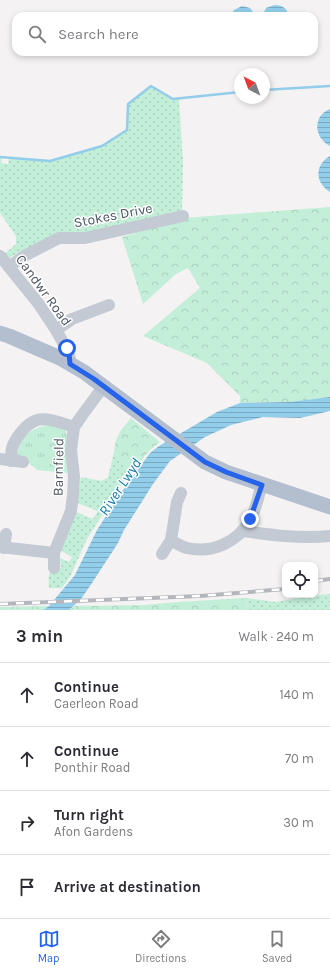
<!DOCTYPE html>
<html lang="en">
<head>
<meta charset="utf-8">
<style>
  body { margin:0; font-family:Karla,sans-serif; background:#f2f2f3; color:#2b2b33 }
  .controls { position:absolute; right:12px; bottom:12px; display:grid; overflow:hidden; border-radius:8px; box-shadow:0 2px 6px #0003 }
  .controls button { width:36px; height:36px; display:grid; place-items:center; padding:0; border:0; border-bottom:1px solid #e1e1e2; background:#fff; color:#2b2b33; font:20px sans-serif }
  .compass { position:absolute; left:234px; top:68px; width:36px; height:36px; border-radius:50%; background:#fff; box-shadow:0 2px 6px #0003; rotate:319deg }
  .stop { position:absolute; width:12px; height:12px; margin:-9px; border:3px solid #2563eb; border-radius:50%; background:#fff }
  .stop.end { background:#2563eb; border-color:#fff; box-shadow:0 1px 4px #0008 }
  .list { margin:0; padding:0; list-style:none }
  h2 { display:flex; justify-content:space-between; align-items:center; height:52px; margin:0; padding:0 16px; font-size:17px }
  h2 small { font-size:13px; font-weight:400; color:#7c7c81 }
  .list li { display:grid; grid-template-columns:26px 1fr auto; gap:12px; align-items:center; box-sizing:border-box; height:64px; padding:0 16px; border-top:1px solid #e1e1e2 }
  .list b { display:block; font-size:15px; white-space:nowrap }
  .list p { margin:0; font-size:13px; white-space:nowrap; color:#7c7c81 }
  .list em { font-size:13px; font-style:normal; color:#7c7c81 }
  .icon { flex:none; width:22px; height:22px; fill:none; stroke:currentColor; stroke-width:2; stroke-linecap:round; stroke-linejoin:round }
  .map { position:relative; flex:none; width:330px; height:610px; overflow:hidden }
  .search { position:absolute; background:#fff; box-shadow:0 2px 6px #0003; left:12px; right:12px; top:12px; height:44px; display:flex; align-items:center; gap:10px; box-sizing:border-box; padding:0 14px; border-radius:12px; color:#7c7c81; font-size:15px }
  .sheet { height:308px; background:#fff }
  nav { display:flex; justify-content:space-around; align-items:center; box-sizing:border-box; height:56px; border-top:1px solid #e1e1e2; background:#fff; font-size:11px; color:#7c7c81 }
  nav a { display:grid; justify-items:center; gap:2px }
  nav .on { color:#2563eb }
  .map>svg:first-child { display:block }
  .grass { fill:url(#grass-dots) }
  .forest { fill:url(#forest-crowns) }
  .park { fill:url(#park-tufts) }
  .water { fill:url(#water-rules) }
  .lines { fill:none; stroke-linecap:round; stroke-linejoin:round }
  .stream { stroke:#92cdea; stroke-width:2.5 }
  .minor { stroke:#c3cad3; stroke-width:12 }
  .major { stroke:#b3becf; stroke-width:15 }
  .rail-casing { stroke:#b4b6bc; stroke-width:4 }
  .rail { stroke:#fff; stroke-width:2.5; stroke-dasharray:8; stroke-linecap:butt }
  .route { stroke:#2563eb; stroke-width:5 }
  .labels { text-anchor:middle; stroke-width:3; stroke-linejoin:round; paint-order:stroke }
  .street-label { font-size:14px; fill:#4a535f; stroke:#fff }
  .water-label { font-size:15px; font-style:italic; fill:#1278aa; stroke:#fff }
</style>
</head>
<body>
<div class="map">
<svg width="330" height="610" viewBox="0 0 330 610">
  <defs>
    <pattern id="grass-dots" width="8" height="8" patternUnits="userSpaceOnUse"><rect width="8" height="8" fill="#c3efd9"/><path d="M2 2h.1M6 6h.1" fill="none" stroke="#a9cfbd" stroke-width="1.8" stroke-linecap="round"/></pattern>
    <pattern id="forest-crowns" width="20" height="18" patternUnits="userSpaceOnUse"><rect width="20" height="18" fill="#c3efd9"/><path d="M2 6a3 3 0 1 1 6 0M12 15a3 3 0 1 1 6 0" fill="none" stroke="#a9cfbd"/></pattern>
    <pattern id="park-tufts" width="24" height="20" patternUnits="userSpaceOnUse"><rect width="24" height="20" fill="#c3efd9"/><path d="M3 7l-1-3M5 7V3M7 7l1-3M15 17l-1-3M17 17v-4M19 17l1-3" fill="none" stroke="#a9cfbd"/></pattern>
    <pattern id="water-rules" width="6" height="5" patternUnits="userSpaceOnUse"><rect width="6" height="5" fill="#92cdea"/><path d="M0 2.5h6" fill="none" stroke="#79a9c1"/></pattern>
  </defs>
  <rect width="100%" height="100%" fill="#f4f2f2"/>
  <!-- grass -->
  <g class="grass">
    <polygon points="151,86 173,99 179,99 183,162 182,211 23,250 9,258 3,255 16,244 16,236 0,213 0,158 2,157 1,163 8,164 9,158 50,161 102,146 127,130 128,104"/>
    <path d="M114,452L119,457L125,467L124,481L87,539L70,577L62,588H49C49,584 47,574 51,571C54,569 58,570 61,568L60,558L69,562L72,557L60,550L69,532L76,512L93,519L98,511L77,503L81,477L102,481L108,477Z"/>
    <polygon points="330,594 330,610 248,610 246,598 276,602 304,597"/>
  </g>
  <!-- forest -->
  <g class="forest">
    <polygon points="330,207 330,397 289,402 240,403 240,396 207,363 143,336 200,288 188,268 176,274 143,304 122,237 183,218"/>
    <path d="M131,418L160,442L150,450L124,481C125,468 124,461 114,452C115,436 121,430 131,418Z"/>
    <polygon points="246,598 248,610 69,610 75,606 145,605 177,602"/>
    <polygon points="49,606 43,610 0,610 0,607"/>
  </g>
  <!-- park -->
  <path class="park" d="M51,425L65,430L67,435L66,454L67,473L37,470L27,461L17,456C16,437 35,426 51,425Z"/>
  <!-- water -->
  <g class="water">
    <path d="M274,5C282,5 287,8 289,16H262L266,8Z"/>
    <polygon points="242,6 250,8 256,16 230,16 234,10"/>
    <path d="M330,109V146C314,138 312,116 330,109Z"/>
    <path d="M330,156V192C315,183 314,165 330,156Z"/>
    <polygon points="330,397 330,411 300,418 263,417 231,425 205,437 170,461 153,484 124,530 118,543 90,586 81,599 69,610 43,610 49,606 75,575 97,530 123,490 150,453 159,446 217,412 240,403 289,402"/>
  </g>
  <g class="lines">
    <!-- stream -->
    <g class="stream">
      <polyline points="264,90 330,86"/>
      <polyline points="0,157 50,161 102,146 127,130 128,104 151,86 173,99 240,92"/>
    </g>
    <!-- minor -->
    <g class="minor">
      <polyline points="0,256 38,303 56,330 69,353 70,363"/>
      <polyline points="9,267 24,256 59,238 85,238 183,216"/>
      <polyline points="56,330 72,319 109,305"/>
      <polyline points="0,459 23,462"/>
      <path d="M11,461C11,456 11,449 13,445C17,436 27,423 37,420C48,417 64,424 74,427"/>
      <path d="M181,493L177,502L171,540C176,543 182,547 187,548C212,554 238,542 250,520C256,510 258,496 262,485"/>
      <path d="M242,531C272,535 300,539 330,536"/>
      <polyline points="0,547 54,553 71,511 73,495 74,477 71,450 74,427 83,414 103,387"/>
      <polyline points="4,548 6,534"/>
      <polyline points="162,554 171,540"/>
      <polyline points="54,568 54,553"/>
    </g>
    <!-- major -->
    <polyline class="major" points="0,333 9,336 60,358 84,372 205,462 226,472 330,507"/>
    <defs>
      <g id="rail">
        <polyline points="315,581 330,579"/>
        <polyline points="0,604 200,596 285,589"/>
      </g>
    </defs>
    <!-- rail casing -->
    <use href="#rail" class="rail-casing"/>
    <!-- rail -->
    <use href="#rail" class="rail"/>
  </g>
  <g class="lines">
    <!-- route -->
    <polyline class="route" points="67,348 69,353 70,364 94,379 205,462 226,472 262,485 250,519"/>
  </g>
  <g class="labels">
    <!-- street labels -->
    <g class="street-label">
      <text transform="translate(113 215) rotate(-11)" y="5">Stokes Drive</text>
      <text transform="translate(44 290) rotate(54)" y="5">Candwr Road</text>
      <text transform="translate(58 467) rotate(-89)" y="5">Barnfield</text>
    </g>
    <!-- water labels -->
    <g class="water-label">
      <text transform="translate(120 487) rotate(-57)" y="5">River Lwyd</text>
    </g>
  </g>
</svg>
<div class="controls">
<button><svg class="icon" aria-label="locate" viewBox="0 0 24 24"><circle cx="12" cy="12" r="6"/><path d="M12 2v4M12 18v4M2 12h4M18 12h4"/></svg></button>
</div>
<svg class="compass" viewBox="-18 -18 36 36"><path d="M0-13l5 13h-10z" fill="#e53935"/><path d="M0 13l5-13h-10z" fill="#7c7c81"/></svg>
<div class="stop" style="left:67px;top:348px"></div>
<div class="stop end" style="left:250px;top:519px"></div>
<div class="search"><svg class="icon" aria-label="search" viewBox="0 0 24 24"><circle cx="10" cy="10" r="6"/><path d="M15 15l6 6"/></svg>Search here</div>
</div>
<section class="sheet">
<h2>3 min<small>Walk · 240 m</small></h2>
<ul class="list">
<li><svg class="icon" aria-label="ahead" viewBox="0 0 24 24"><path d="M12 20V5M6 11l6-6 6 6"/></svg><div><b>Continue</b><p>Caerleon Road</p></div><em>140 m</em></li>
<li><svg class="icon" aria-label="ahead" viewBox="0 0 24 24"><path d="M12 20V5M6 11l6-6 6 6"/></svg><div><b>Continue</b><p>Ponthir Road</p></div><em>70 m</em></li>
<li><svg class="icon" aria-label="right" viewBox="0 0 24 24"><path d="M7 20v-9h11M14 6l5 5-5 5"/></svg><div><b>Turn right</b><p>Afon Gardens</p></div><em>30 m</em></li>
<li><svg class="icon" aria-label="arrive" viewBox="0 0 24 24"><path d="M6 21V4h12l-3 4 3 4H6"/></svg><div><b>Arrive at destination</b></div></li>
</ul>
</section>
<nav>
<a class="on"><svg class="icon" aria-label="map" viewBox="0 0 24 24"><path d="M3 6l6-2 6 2 6-2v14l-6 2-6-2-6 2zM9 4v14M15 6v14"/></svg>Map</a>
<a><svg class="icon" aria-label="directions" viewBox="0 0 24 24"><path d="M12 3l9 9-9 9-9-9zM9 14v-3h6M13 9l2 2-2 2"/></svg>Directions</a>
<a><svg class="icon" aria-label="saved" viewBox="0 0 24 24"><path d="M7 4h10v16l-5-4-5 4z"/></svg>Saved</a>
</nav>
</body>
</html>
